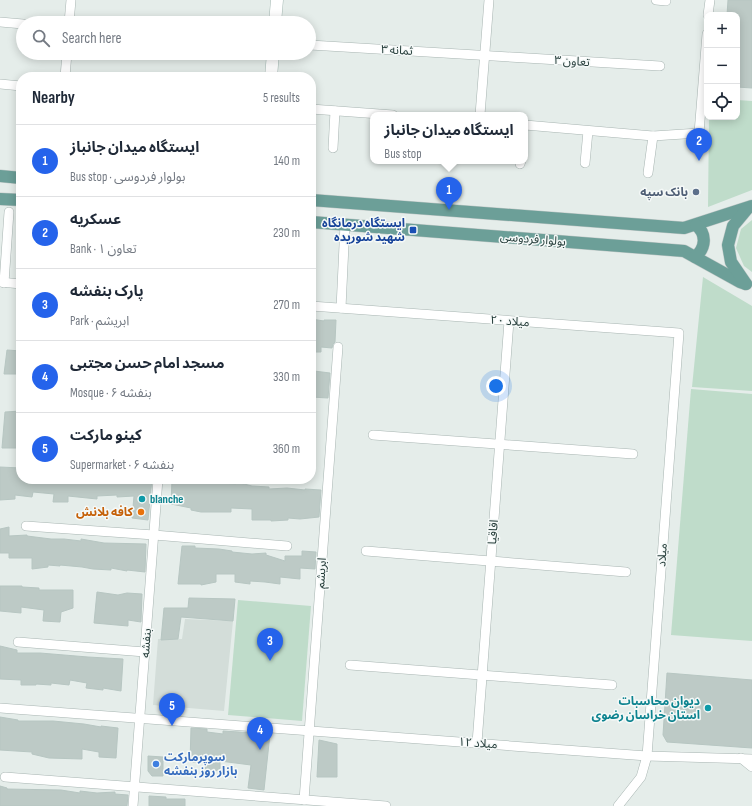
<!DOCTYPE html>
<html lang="en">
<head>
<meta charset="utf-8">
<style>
  body { margin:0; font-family:"Sofia Sans Condensed","Noto Sans Arabic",sans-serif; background:#f6f6f7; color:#1f2937 }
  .controls { position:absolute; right:12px; top:12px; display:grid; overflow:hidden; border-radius:8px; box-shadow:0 2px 10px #0003 }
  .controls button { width:36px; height:36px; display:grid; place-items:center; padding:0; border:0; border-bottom:1px solid #e0e1e3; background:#fff; color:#1f2937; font:20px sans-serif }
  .you { position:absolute; left:496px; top:386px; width:14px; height:14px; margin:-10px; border:3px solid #fff; border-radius:50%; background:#1a73e8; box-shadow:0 0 0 6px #1a73e833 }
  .badge { display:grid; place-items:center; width:26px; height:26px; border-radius:50%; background:#2563eb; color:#fff; font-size:13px; font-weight:700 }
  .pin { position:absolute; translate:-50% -33px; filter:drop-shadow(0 1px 2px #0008) }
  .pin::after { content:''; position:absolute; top:21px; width:14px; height:12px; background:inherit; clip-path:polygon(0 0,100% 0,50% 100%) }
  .popup { position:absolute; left:370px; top:112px; width:158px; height:52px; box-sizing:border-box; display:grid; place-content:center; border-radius:8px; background:#fff; filter:drop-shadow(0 1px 3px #0005); font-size:13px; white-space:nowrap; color:#747a83 }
  .popup b { font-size:15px; color:#1f2937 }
  .popup::after { content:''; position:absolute; left:50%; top:100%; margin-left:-8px; border:8px solid transparent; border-top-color:#fff }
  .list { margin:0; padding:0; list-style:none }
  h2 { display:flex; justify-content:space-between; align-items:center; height:52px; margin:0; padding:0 16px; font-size:17px }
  h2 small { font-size:13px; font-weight:400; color:#747a83 }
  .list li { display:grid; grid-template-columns:26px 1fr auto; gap:12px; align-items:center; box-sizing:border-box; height:72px; padding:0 16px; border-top:1px solid #e0e1e3 }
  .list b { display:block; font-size:15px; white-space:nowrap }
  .list p { margin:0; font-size:13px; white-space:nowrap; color:#747a83 }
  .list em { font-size:13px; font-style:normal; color:#747a83 }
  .icon { flex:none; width:22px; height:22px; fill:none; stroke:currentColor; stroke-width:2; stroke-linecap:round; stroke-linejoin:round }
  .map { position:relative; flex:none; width:752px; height:806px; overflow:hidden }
  .search { position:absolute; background:#fff; box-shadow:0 2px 10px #0003; left:16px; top:16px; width:300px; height:44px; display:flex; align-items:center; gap:10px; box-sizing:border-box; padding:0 14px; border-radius:22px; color:#747a83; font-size:15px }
  .panel { position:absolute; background:#fff; box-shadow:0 2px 10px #0003; left:16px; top:72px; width:300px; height:412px; border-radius:16px }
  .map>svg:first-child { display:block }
  .built { fill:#d3ddd9 }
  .green { fill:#bfdcca }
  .building { fill:#bdcac6; stroke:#b7c6c2 }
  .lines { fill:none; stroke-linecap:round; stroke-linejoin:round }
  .street-casing { stroke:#a8b5b2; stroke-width:10 }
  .secondary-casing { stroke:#a4b8b3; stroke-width:13 }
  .primary-casing { stroke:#c2c9c8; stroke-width:13 }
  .street { stroke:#fff; stroke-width:9 }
  .secondary { stroke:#fff; stroke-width:12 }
  .primary { stroke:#6c9f98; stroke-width:12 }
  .service-dot { fill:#5c6f8a; stroke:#f5f9f8; stroke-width:1.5 }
  .transit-dot { fill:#1a4fb4; stroke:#f5f9f8; stroke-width:1.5 }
  .culture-dot { fill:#0f9aa8; stroke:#f5f9f8; stroke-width:1.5 }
  .food-dot { fill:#e8710a; stroke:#f5f9f8; stroke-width:1.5 }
  .shop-dot { fill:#3f7fe0; stroke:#f5f9f8; stroke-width:1.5 }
  .labels { text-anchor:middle; stroke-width:3; stroke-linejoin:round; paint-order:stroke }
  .street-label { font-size:12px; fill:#253d3a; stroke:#f5f9f8 }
  .service-label { font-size:12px; font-weight:bold; fill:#4e5e75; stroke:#f5f9f8; text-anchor:end }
  .transit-label { font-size:12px; font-weight:bold; fill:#164399; stroke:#f5f9f8; text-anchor:end }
  .culture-label { font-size:12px; font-weight:bold; fill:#0d838f; stroke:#f5f9f8; text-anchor:start }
  .food-label { font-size:12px; font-weight:bold; fill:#c56008; stroke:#f5f9f8; text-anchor:end }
  .shop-label { font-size:12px; font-weight:bold; fill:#366cbe; stroke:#f5f9f8; text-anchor:start }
</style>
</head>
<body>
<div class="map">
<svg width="752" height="806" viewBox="0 0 752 806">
  <rect width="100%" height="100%" fill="#e5edea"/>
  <!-- built -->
  <polygon class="built" points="185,619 233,621 224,711 153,705 158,639 182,639"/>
  <!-- green -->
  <g class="green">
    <polygon points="737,100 752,101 752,190 708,207 709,117 737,117"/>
    <polygon points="752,220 752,272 744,266 736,248 741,229"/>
    <polygon points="703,277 752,306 752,391 692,387"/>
    <polygon points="691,389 752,394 752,641 671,635"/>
    <polygon points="238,600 311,606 302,721 228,715"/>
  </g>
  <!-- building -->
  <g class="building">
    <polygon points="728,0 752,0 752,88 737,87 737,15 727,15"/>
    <polygon points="311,319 324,321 324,320 336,320 335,342 333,344 332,348 321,347 321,352 311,352"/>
    <polygon points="7,350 21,351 21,374 4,374"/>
    <polygon points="314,371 330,373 328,398 311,397"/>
    <polygon points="21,411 21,448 2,448 5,412"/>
    <polygon points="0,467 21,468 21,479 152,479 148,520 132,518 134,496 117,497 117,495 97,496 97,499 68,496 68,502 53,502 54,494 33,492 32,497 15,495 15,499 0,500"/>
    <polygon points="172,480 188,480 188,482 209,482 236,484 236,482 252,486 269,487 269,489 287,488 305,490 305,489 321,490 319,517 300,519 288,518 288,520 271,521 271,520 252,520 252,509 231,508 231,512 201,512 191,510 191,508 171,504"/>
    <polygon points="9,527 9,536 27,535 27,536 51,539 64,539 81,541 81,539 104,543 146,544 145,572 127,570 127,571 111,568 111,570 93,569 82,567 60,565 60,566 48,565 48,567 32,569 32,558 9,558 9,553 0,553 0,529"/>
    <polygon points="182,546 195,546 195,548 219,549 232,551 232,552 252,554 266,553 266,555 285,561 285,556 302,556 302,551 316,552 315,569 300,568 300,579 280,577 280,584 265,582 250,581 250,584 235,582 235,574 216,574 216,582 201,585 201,584 178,584"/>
    <polygon points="0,586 22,586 22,587 39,588 39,590 73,590 73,608 61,612 60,622 43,621 44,610 21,607 21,613 0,611"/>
    <polygon points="97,592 118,595 127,593 142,594 141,622 128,620 128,626 94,623"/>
    <polygon points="189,598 235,599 233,621 181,617 178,639 161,640 164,608 188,608"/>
    <polygon points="0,646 17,650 17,653 40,653 88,657 123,659 121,691 103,688 103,690 86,688 87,683 70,680 69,685 51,683 51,685 36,684 36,685 21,685 21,680 0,679"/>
    <polygon points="667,673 752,680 752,748 667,742 663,735"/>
    <polygon points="0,717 18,720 18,721 53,721 84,724 101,727 101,726 118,728 116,758 99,757 99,752 82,749 82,759 49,758 32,754 32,752 0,750"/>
    <polygon points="191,728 207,729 207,732 223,734 223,731 270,734 264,790 248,788 251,765 220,761 220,771 205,769 206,763 190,762"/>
    <polygon points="319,740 337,744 337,777 317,777"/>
    <polygon points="148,756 163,757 163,776 152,776 148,771"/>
    <polygon points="0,786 7,788 7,789 61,790 80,793 80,791 97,793 115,792 115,794 128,795 127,806 0,806"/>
    <polygon points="149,796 166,797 166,799 185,799 185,806 149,806"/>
  </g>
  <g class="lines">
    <defs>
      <g id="street">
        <polyline points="656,0 666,1"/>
        <polyline points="708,15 710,0"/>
        <polyline points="0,22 23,24"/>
        <polyline points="69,23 71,0"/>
        <polyline points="310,45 660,66"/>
        <polyline points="65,77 67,53"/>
        <polyline points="0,84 21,86"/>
        <polyline points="311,109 393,115"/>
        <polyline points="480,115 489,0"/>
        <polyline points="525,125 653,136 699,133 707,34"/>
        <polyline points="333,148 335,111"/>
        <polyline points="585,163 588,131"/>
        <polyline points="520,164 521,161"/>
        <polyline points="648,173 653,136"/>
        <polyline points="0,282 21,284"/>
        <polyline points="4,283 9,212"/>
        <polyline points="311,306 679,333 647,756 641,777 618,806"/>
        <polyline points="341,308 345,224"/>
        <polyline points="373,435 633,454"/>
        <polyline points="26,526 154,535 287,546"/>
        <polyline points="366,551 626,572"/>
        <polyline points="18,642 145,652"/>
        <polyline points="350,665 612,685"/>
        <polyline points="0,708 647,756 752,759"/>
        <polyline points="477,743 509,321"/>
        <polyline points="741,758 752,767"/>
        <polyline points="5,777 386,806"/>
        <polyline points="304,800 338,347"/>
        <polyline points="133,806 158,479"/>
      </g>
      <g id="secondary">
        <polyline points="275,23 277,0"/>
        <polyline points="271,77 273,53"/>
      </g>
      <g id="primary">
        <polyline points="0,176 21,178"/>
        <polyline points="0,199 21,200"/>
        <polyline points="311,200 684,228 752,206"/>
        <polyline points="311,222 684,251 740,282 746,284"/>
        <path d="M695,257C706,248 707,234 696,225"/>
        <polyline points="746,284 731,262 728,245 733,226 748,208"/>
      </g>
    </defs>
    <!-- street casing -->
    <use href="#street" class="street-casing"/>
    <!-- secondary casing -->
    <use href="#secondary" class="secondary-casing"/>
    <!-- primary casing -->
    <use href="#primary" class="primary-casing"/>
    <!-- street -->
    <use href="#street" class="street"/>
    <!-- secondary -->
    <use href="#secondary" class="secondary"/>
    <!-- primary -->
    <use href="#primary" class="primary"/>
  </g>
  <!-- markers -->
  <circle class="service-dot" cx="696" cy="192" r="4"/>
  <rect class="transit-dot" x="409" y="226" width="8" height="8" rx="2"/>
  <g class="culture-dot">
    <circle cx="142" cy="499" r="4"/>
    <circle cx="708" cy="708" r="4"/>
  </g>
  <circle class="food-dot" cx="141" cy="512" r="4"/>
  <circle class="shop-dot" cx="156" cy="764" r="4"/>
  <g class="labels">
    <!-- street labels -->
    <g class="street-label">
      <text transform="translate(397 50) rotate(4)" y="4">ثمانه ۳</text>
      <text transform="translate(572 61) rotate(4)" y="4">تعاون ۳</text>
      <text transform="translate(533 239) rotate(5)" y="4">بولوار فردوسی</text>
      <text transform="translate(510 321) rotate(4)" y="4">میلاد ۲۰</text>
      <text transform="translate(493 532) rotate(-86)" y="4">اقاقیا</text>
      <text transform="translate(662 555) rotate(-86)" y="4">میلاد</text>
      <text transform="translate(321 573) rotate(-86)" y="4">ابریشم</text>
      <text transform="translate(146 643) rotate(-86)" y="4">بنفشه</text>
      <text transform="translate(478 743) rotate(4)" y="4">میلاد ۱۲</text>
    </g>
    <!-- service labels -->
    <g class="service-label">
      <text x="688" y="196">بانک سپه</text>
    </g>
    <!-- transit labels -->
    <g class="transit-label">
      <text x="405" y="227">ایستگاه درمانگاه<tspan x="405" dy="14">شهید شوریده</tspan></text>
    </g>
    <!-- culture labels -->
    <g class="culture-label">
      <text x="150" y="503">blanche</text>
      <text x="700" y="705" text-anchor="end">دیوان محاسبات<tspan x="700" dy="14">استان خراسان رضوی</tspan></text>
    </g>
    <!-- food labels -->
    <g class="food-label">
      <text x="133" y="516">کافه بلانش</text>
    </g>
    <!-- shop labels -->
    <g class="shop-label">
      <text x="164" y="761">سوپرمارکت<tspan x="164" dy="14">بازار روز بنفشه</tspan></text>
    </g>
  </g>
</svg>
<div class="controls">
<button>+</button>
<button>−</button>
<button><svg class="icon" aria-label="locate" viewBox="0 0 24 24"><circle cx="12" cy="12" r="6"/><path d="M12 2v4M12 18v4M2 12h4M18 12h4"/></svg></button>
</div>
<div class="you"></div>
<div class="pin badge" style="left:449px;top:210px">1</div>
<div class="popup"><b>ایستگاه میدان جانباز</b>Bus stop</div>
<div class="pin badge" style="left:699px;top:161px">2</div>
<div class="pin badge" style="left:270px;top:661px">3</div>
<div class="pin badge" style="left:260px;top:750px">4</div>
<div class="pin badge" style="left:172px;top:726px">5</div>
<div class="search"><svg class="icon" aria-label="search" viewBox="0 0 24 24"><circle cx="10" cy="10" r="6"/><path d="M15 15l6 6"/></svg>Search here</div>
<section class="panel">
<h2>Nearby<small>5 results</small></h2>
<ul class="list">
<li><span class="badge">1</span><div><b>ایستگاه میدان جانباز</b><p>Bus stop · بولوار فردوسی</p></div><em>140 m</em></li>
<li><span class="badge">2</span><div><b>عسکریه</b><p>Bank · تعاون ۱</p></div><em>230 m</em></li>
<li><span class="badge">3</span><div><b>پارک بنفشه</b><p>Park · ابریشم</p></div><em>270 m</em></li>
<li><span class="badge">4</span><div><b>مسجد امام حسن مجتبی</b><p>Mosque · بنفشه ۶</p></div><em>330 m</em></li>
<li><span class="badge">5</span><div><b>کینو مارکت</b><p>Supermarket · بنفشه ۶</p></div><em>360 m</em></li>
</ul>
</section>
</div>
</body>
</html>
